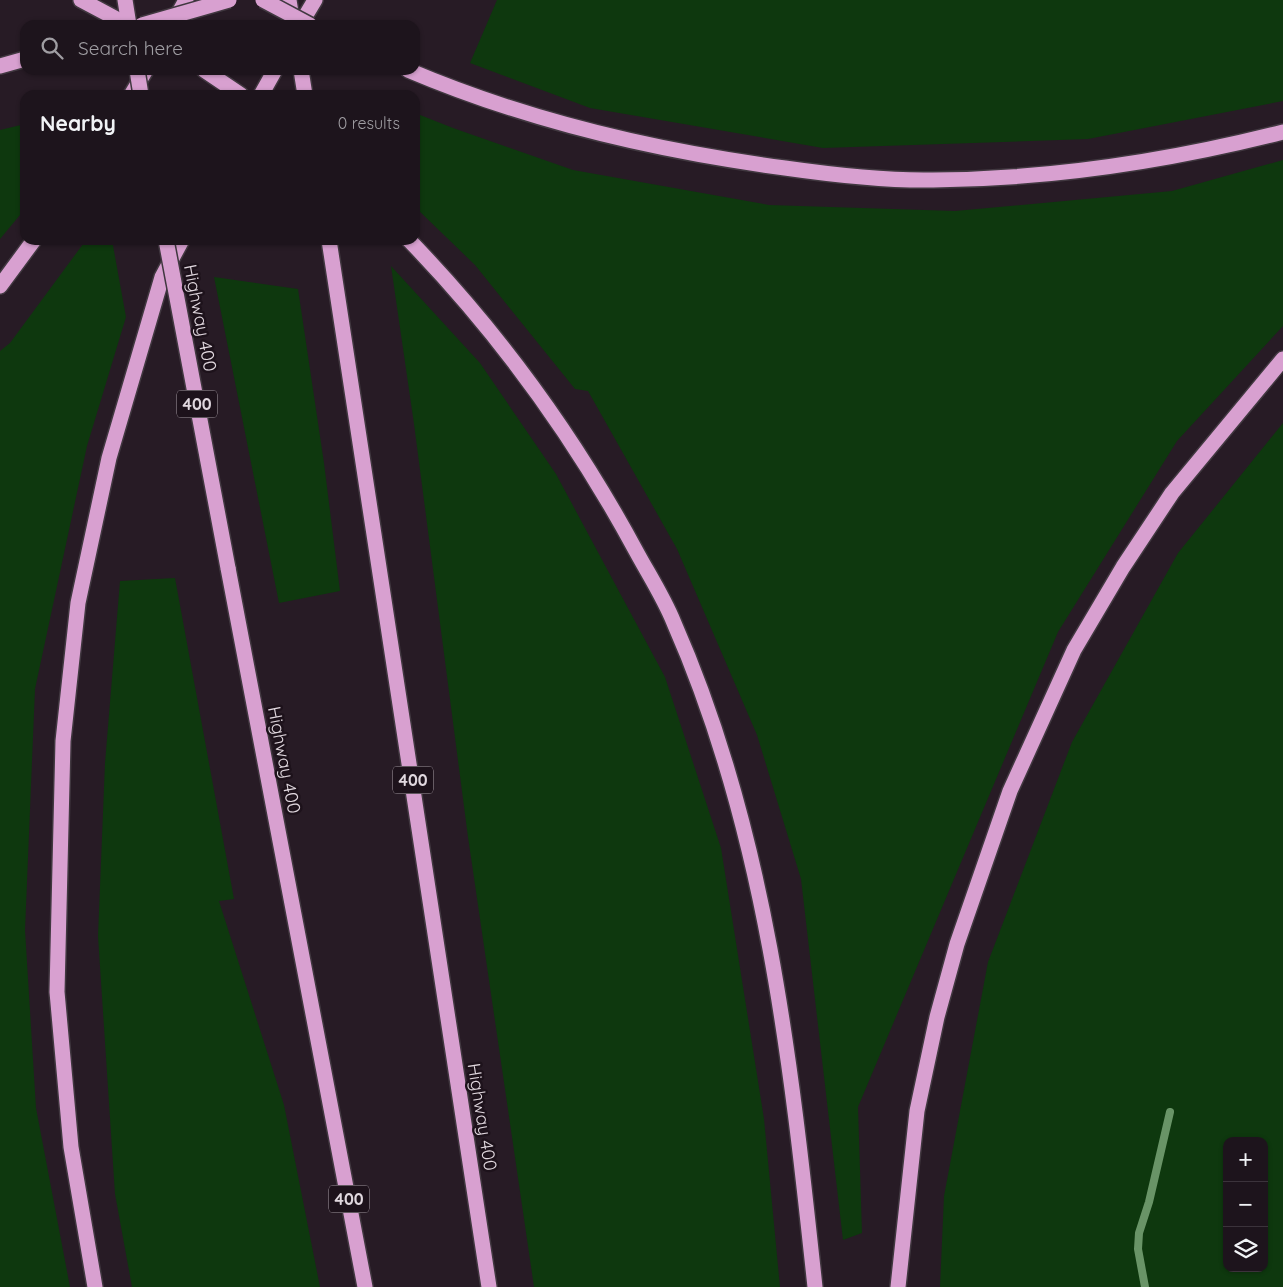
<!DOCTYPE html>
<html lang="en">
<head>
<meta charset="utf-8">
<style>
  body { margin:0; font-family:Quicksand,sans-serif; background:#251d25; color:#f1f3f6 }
  .controls { position:absolute; right:15px; bottom:15px; display:grid; overflow:hidden; border-radius:10px; box-shadow:0 1px 4px #0004 }
  .controls button { width:45px; height:45px; display:grid; place-items:center; padding:0; border:0; border-bottom:1px solid #3b333b; background:#1d141c; color:#f1f3f6; font:25px sans-serif }
  .list { margin:0; padding:0; list-style:none }
  h2 { display:flex; justify-content:space-between; align-items:center; height:65px; margin:0; padding:0 20px; font-size:21px }
  h2 small { font-size:16px; font-weight:400; color:#a09ea3 }
  .icon { flex:none; width:28px; height:28px; fill:none; stroke:currentColor; stroke-width:2; stroke-linecap:round; stroke-linejoin:round }
  .map { position:relative; flex:none; width:1283px; height:1287px; overflow:hidden }
  .search { position:absolute; background:#1d141c; box-shadow:0 1px 4px #0004; left:20px; top:20px; width:400px; height:55px; display:flex; align-items:center; gap:12px; box-sizing:border-box; padding:0 18px; border-radius:15px; color:#a09ea3; font-size:19px }
  .panel { position:absolute; background:#1d141c; box-shadow:0 1px 4px #0004; left:20px; top:90px; width:400px; height:155px; border-radius:15px }
  .map>svg:first-child { display:block }
  .green { fill:#0e380e; fill-rule:evenodd }
  .lines { fill:none; stroke-linecap:round; stroke-linejoin:round }
  .stream { stroke:#699467; stroke-width:8 }
  .highway-casing { stroke:#413840; stroke-width:18 }
  .highway { stroke:#d8a0d0; stroke-width:15 }
  .highway-bridge-casing { stroke:#413840; stroke-width:18; stroke-linecap:butt }
  .highway-bridge { stroke:#d8a0d0; stroke-width:15 }
  .labels { text-anchor:middle; stroke-width:5; stroke-linejoin:round; paint-order:stroke }
  .shield { fill:#1d121b; stroke:#a69da4; stroke-width:1 }
  .shield-label { font-size:16px; font-weight:bold; fill:#e1d8df }
  .street-label { font-size:18px; fill:#e1d8df; stroke:#1d121b }
</style>
</head>
<body>
<div class="map">
<svg width="1283" height="1287" viewBox="0 0 1283 1287">
  <rect width="100%" height="100%" fill="#271b25"/>
  <!-- green -->
  <g class="green">
    <polygon points="497,0 1283,0 1283,101 1088,139 823,148 590,108 470,63"/>
    <polygon points="415,113 453,128 573,170 769,205 955,211 1172,191 1283,160 1283,326 1177,441 1058,632 858,1107 862,1233 843,1240 801,879 757,735 677,549 588,391 575,389 475,265 415,207"/>
    <polygon points="25,124 25,209 0,239 0,130"/>
    <polygon points="86,240 112,240 126,317 87,446 35,689 25,930 36,1108 70,1287 0,1287 0,351 10,343"/>
    <polygon points="391,266 480,363 556,474 665,677 721,848 764,1119 780,1287 534,1287 468,837 414,424"/>
    <polygon points="214,277 298,289 324,463 340,591 279,603"/>
    <path d="M1283,423V1287H940L944,1196L988,962L1072,742L1178,553ZM1227,1141H1264V1268H1227Z"/>
    <polygon points="175,578 234,899 219,901 284,1105 320,1287 132,1287 115,1194 98,936 105,763 120,581"/>
  </g>
  <g class="lines">
    <!-- stream -->
    <polyline class="stream" points="1145,1287 1138,1249 1139,1233 1149,1202 1170,1112"/>
    <defs>
      <g id="highway">
        <polyline points="81,0 128,25"/>
        <polyline points="125,0 129,25"/>
        <polyline points="289,0 293,25"/>
        <polyline points="172,25 186,0"/>
        <polyline points="300,25 315,0"/>
        <polyline points="0,66 25,59"/>
        <polyline points="204,70 241,95"/>
        <polyline points="301,70 305,95"/>
        <path d="M408,70C528,121 656,151 785,168C834,175 884,181 933,180C1050,179 1169,161 1283,132"/>
        <polyline points="131,95 146,70"/>
        <polyline points="261,95 275,70"/>
        <polyline points="329,240 489,1287"/>
        <path d="M409,240C500,334 574,436 636,551C649,575 664,598 674,623C766,832 791,1062 815,1287"/>
        <polyline points="0,286 34,240"/>
        <polyline points="228,568 365,1287"/>
        <polyline points="95,1287 71,1147 57,992 63,741 78,603 109,458 162,277 182,240"/>
        <polyline points="898,1287 917,1111 937,1017 957,944 1010,791 1074,650 1123,567 1172,493 1283,359"/>
      </g>
    </defs>
    <!-- highway casing -->
    <use href="#highway" class="highway-casing"/>
    <!-- highway -->
    <use href="#highway" class="highway"/>
    <defs>
      <g id="highway-bridge">
        <polyline points="263,0 310,25"/>
        <polyline points="142,25 229,0"/>
        <polyline points="137,70 141,95"/>
        <polyline points="166,240 228,568"/>
      </g>
    </defs>
    <!-- highway-bridge casing -->
    <use href="#highway-bridge" class="highway-bridge-casing"/>
    <!-- highway-bridge -->
    <use href="#highway-bridge" class="highway-bridge"/>
  </g>
  <g class="labels">
    <!-- shield labels -->
    <g class="shield">
      <rect x="177" y="390.5" width="40" height="27" rx="4"/>
      <rect x="393" y="766.5" width="40" height="27" rx="4"/>
      <rect x="329" y="1185.5" width="40" height="27" rx="4"/>
    </g>
    <g class="shield-label">
      <text x="197" y="410">400</text>
      <text x="413" y="786">400</text>
      <text x="349" y="1205">400</text>
    </g>
    <!-- street labels -->
    <g class="street-label">
      <text transform="translate(200 318) rotate(79)" y="6">Highway 400</text>
      <text transform="translate(284 760) rotate(79)" y="6">Highway 400</text>
      <text transform="translate(482 1117) rotate(81)" y="6">Highway 400</text>
    </g>
  </g>
</svg>
<div class="controls">
<button>+</button>
<button>−</button>
<button><svg class="icon" aria-label="layers" viewBox="0 0 24 24"><path d="M12 4l9 5-9 5-9-5zM3 14l9 5 9-5"/></svg></button>
</div>
<div class="search"><svg class="icon" aria-label="search" viewBox="0 0 24 24"><circle cx="10" cy="10" r="6"/><path d="M15 15l6 6"/></svg>Search here</div>
<section class="panel">
<h2>Nearby<small>0 results</small></h2>
<ul class="list">
</ul>
</section>
</div>
</body>
</html>
